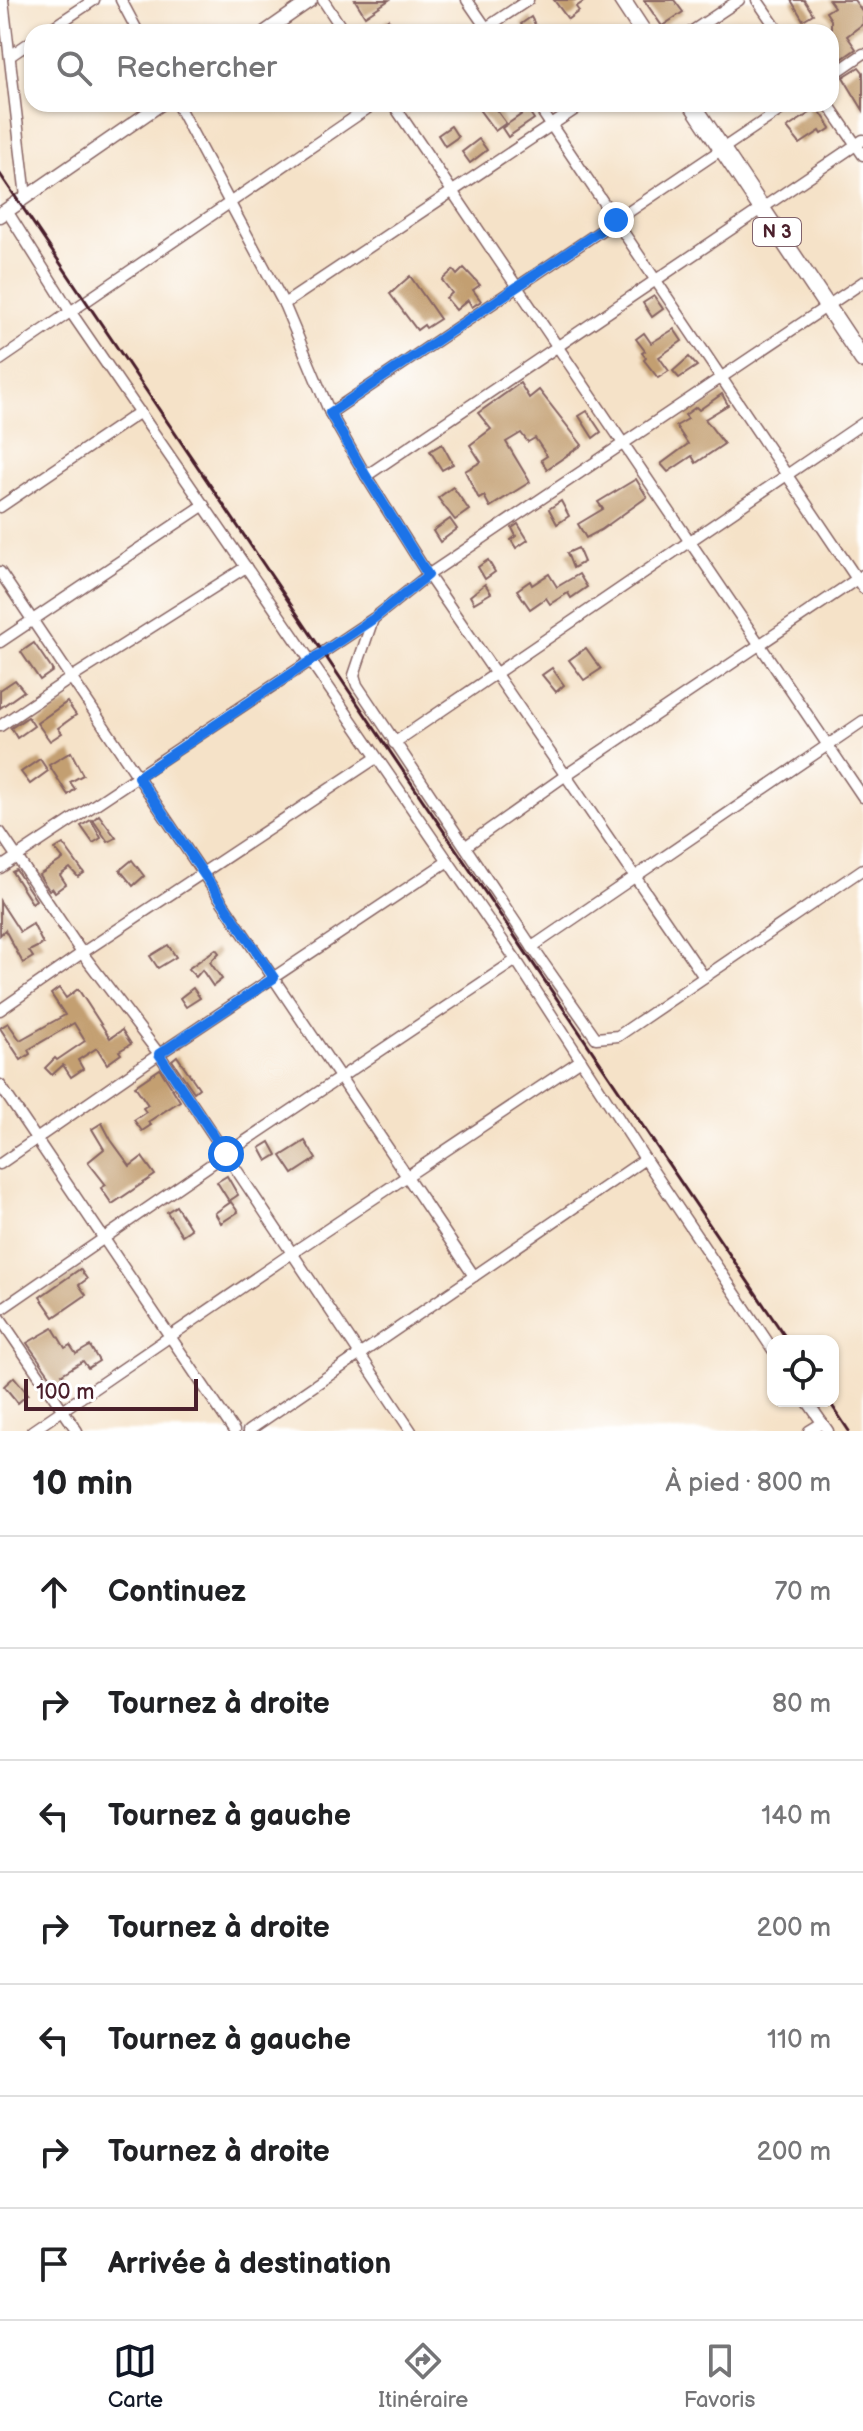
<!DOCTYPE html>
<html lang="fr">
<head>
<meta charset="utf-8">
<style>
  body { margin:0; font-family:"Balsamiq Sans",sans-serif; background:#f2f2f2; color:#202124 }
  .controls { position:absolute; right:24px; bottom:24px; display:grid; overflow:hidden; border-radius:16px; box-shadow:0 2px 6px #0004 }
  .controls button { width:72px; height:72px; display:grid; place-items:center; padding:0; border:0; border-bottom:2px solid #e0e0e0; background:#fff; color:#202124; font:40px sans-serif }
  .scale { position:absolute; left:24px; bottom:20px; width:174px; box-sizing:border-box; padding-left:8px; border:4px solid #4a1f2b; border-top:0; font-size:22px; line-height:28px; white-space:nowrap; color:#4a1f2b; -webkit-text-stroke:6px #fff; paint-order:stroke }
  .stop { position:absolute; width:24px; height:24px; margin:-18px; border:6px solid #1a73e8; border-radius:50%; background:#fff }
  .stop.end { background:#1a73e8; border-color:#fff; box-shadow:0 2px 8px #0008 }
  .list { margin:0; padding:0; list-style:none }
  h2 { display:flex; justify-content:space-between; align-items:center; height:104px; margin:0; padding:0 32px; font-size:34px }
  h2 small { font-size:26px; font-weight:400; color:#757577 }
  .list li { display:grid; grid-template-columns:52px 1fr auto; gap:24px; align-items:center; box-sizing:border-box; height:112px; padding:0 32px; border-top:2px solid #e0e0e0 }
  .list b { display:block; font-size:30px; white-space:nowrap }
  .list em { font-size:26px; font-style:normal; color:#757577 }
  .icon { flex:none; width:44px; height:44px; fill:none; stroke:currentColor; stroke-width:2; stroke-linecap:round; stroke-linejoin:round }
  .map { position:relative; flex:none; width:863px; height:1431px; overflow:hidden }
  .search { position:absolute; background:#fff; box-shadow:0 2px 6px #0004; left:24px; right:24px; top:24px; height:88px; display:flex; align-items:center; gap:20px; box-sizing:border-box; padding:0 28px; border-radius:24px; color:#757577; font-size:30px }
  .sheet { height:888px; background:#fff }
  nav { display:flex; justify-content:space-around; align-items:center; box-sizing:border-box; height:112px; border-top:2px solid #e0e0e0; background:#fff; font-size:22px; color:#757577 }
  nav a { display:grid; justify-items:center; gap:4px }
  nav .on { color:#111827 }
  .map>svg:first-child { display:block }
  .building { fill:#c39f71 }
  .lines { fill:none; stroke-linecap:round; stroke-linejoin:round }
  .minor-casing { stroke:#866362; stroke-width:13 }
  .tertiary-casing { stroke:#866362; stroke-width:15 }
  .secondary-casing { stroke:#866362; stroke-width:17 }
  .primary-casing { stroke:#866362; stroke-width:19 }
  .minor { stroke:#fff; stroke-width:10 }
  .tertiary { stroke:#fff; stroke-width:12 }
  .secondary { stroke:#fff; stroke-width:14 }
  .primary { stroke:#fff; stroke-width:16 }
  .rail { stroke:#4a1f2b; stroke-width:3 }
  .route { stroke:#1a73e8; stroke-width:10 }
  .labels { text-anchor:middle; stroke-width:7; stroke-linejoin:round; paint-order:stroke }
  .shield { fill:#fff; stroke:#80626b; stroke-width:2 }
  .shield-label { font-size:18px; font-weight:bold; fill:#4a1f2b }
</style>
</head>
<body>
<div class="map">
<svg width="863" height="1431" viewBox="0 0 863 1431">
  <rect width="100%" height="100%" fill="#fff"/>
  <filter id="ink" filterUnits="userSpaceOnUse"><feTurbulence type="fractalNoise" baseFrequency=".0125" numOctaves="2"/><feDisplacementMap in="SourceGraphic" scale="16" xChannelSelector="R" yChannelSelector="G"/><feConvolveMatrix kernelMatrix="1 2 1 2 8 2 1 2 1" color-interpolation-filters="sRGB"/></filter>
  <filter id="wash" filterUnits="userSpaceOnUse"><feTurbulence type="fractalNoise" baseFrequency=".006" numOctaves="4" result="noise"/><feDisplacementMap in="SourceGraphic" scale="32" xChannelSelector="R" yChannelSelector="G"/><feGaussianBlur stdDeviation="1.8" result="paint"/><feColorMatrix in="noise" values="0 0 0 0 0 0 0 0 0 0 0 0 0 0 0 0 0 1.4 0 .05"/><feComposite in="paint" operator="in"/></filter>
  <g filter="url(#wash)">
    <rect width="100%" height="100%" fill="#f5e2c8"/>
    <g id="blocks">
      <!-- building -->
      <g class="building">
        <polygon points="355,0 389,0 365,16"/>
        <polygon points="554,0 586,0 576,7 579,11 568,19"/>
        <polygon points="644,0 674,0 683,12 662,26"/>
        <polygon points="791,0 804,0 813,14 803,20"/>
        <polygon points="829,0 854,0 863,12 863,24 847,36 856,49 833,65 831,61 831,20 826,12 834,7"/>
        <polygon points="531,17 539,32 526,32 521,24"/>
        <polygon points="388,19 395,28 390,32 371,32"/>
        <polygon points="859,67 863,72 863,110 843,77"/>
        <polygon points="475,104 492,104 506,123 495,131"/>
        <polygon points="806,104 815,104 831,128 822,134 820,131 800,144 787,128 810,113"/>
        <polygon points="528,110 534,119 508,137 502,128"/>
        <polygon points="451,126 458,137 445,146 438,135"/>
        <polygon points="479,139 487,150 470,163 462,152"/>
        <polygon points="464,268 480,285 473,290 481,301 472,307 468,300 456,310 446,298 452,293 442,280 453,270 457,275"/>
        <polygon points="410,276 440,319 426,328 424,325 417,330 390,294"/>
        <polygon points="654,296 663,309 652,317 643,303"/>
        <polygon points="674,329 682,341 659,357 669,371 658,378 644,360 646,358 642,353 645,351 636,339 644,333 651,343"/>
        <polygon points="689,357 697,366 679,378 673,371"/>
        <polygon points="520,383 529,398 539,390 582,445 547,469 541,460 547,456 535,438 528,442 521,433 506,442 530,482 490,507 484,496 479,499 465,471 481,462 470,445 491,429 478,413"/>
        <polygon points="722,394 728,405 705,419 724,444 696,463 692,456 668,472 661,464 688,444 676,426 688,419 685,415 696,407 699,410"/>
        <polygon points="587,411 601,432 593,438 579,416"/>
        <polygon points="442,444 453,464 442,470 430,451"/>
        <polygon points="636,479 647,497 601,530 586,538 578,524 603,509 598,502"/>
        <polygon points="453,487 469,510 455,520 438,498"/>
        <polygon points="561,501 569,516 557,524 549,509"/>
        <polygon points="450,519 457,529 440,542 433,531"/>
        <polygon points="518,524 528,540 516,548 511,540 516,536 512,528"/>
        <polygon points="578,548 584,562 573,568 567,553"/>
        <polygon points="488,560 495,572 485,579 478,567"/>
        <polygon points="549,574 557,587 579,574 587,587 571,598 568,593 550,604 546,598 530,609 517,590 530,581 532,585"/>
        <polygon points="485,584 491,593 474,603 470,596"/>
        <polygon points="34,643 53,671 40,680 21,652"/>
        <polygon points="586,648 601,669 584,680 569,660"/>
        <polygon points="552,668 564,685 556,692 542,675"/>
        <polygon points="15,680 24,691 0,708 0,690"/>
        <polygon points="67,702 76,715 58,728 62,733 50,741 37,723"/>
        <polygon points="28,717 34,726 17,738 11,728"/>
        <polygon points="71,752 83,775 70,782 75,789 68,795 49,765"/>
        <polygon points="40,759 48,771 30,784 21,772"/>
        <polygon points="99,815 116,838 108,842 93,820"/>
        <polygon points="91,820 101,838 93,843 81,826"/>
        <polygon points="63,844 84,873 78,877 70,868 60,875 66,884 55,892 52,888 49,890 39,875 63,859 55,849"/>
        <polygon points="132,860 144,876 133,886 120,870"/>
        <polygon points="16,870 36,900 32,903 12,872"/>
        <polygon points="0,901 20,932 33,924 43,944 29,951 33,957 23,963 5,930 0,935"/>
        <polygon points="168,945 176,957 158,968 150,956"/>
        <polygon points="216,949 219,953 210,962 222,979 213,986 202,970 196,977 188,969"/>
        <polygon points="59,988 66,998 78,989 110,1038 122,1030 131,1044 119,1051 121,1054 107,1064 97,1048 78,1060 83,1069 71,1077 63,1065 52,1075 45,1068 55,1058 57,1060 85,1041 74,1023 28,1050 30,1054 21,1060 0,1028 8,1023 20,1040 65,1015 51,994"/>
        <polygon points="193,988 200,998 186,1007 180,998"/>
        <polygon points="177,1056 199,1088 194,1092 172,1060"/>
        <polygon points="160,1069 180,1101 148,1122 151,1125 142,1131 134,1120 146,1112 143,1108 148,1105 135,1086"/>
        <polygon points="102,1123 111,1140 130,1166 142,1157 155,1175 112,1204 101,1188 106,1185 88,1162 104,1149 92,1129"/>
        <polygon points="305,1141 316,1159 293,1174 281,1156"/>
        <polygon points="270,1142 277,1155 267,1161 260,1148"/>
        <polygon points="227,1176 238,1195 229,1201 217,1182"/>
        <polygon points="231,1202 238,1212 221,1223 215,1213"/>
        <polygon points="176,1206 191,1229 182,1235 167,1212"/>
        <polygon points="80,1269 87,1279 79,1285 86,1295 54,1317 40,1297"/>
        <polygon points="53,1328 65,1348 70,1345 76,1354 90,1346 99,1361 88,1368 83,1361 62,1374 67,1381 58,1387 27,1343"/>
        <polygon points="14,1377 28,1394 18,1403 4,1386"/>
      </g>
    </g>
  </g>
  <g filter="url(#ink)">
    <use href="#blocks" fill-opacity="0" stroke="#866362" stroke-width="2"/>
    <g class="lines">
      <defs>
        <g id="minor">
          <polyline points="3,0 26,197"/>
          <polyline points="121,0 138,32"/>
          <polyline points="323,0 344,32"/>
          <polyline points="467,0 489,32"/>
          <polyline points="757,0 779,32"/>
          <polyline points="46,32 94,0"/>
          <polyline points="480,32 528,0"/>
          <polyline points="691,32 739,0"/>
          <polyline points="10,56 32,41"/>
          <polyline points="831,76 863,54"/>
          <polyline points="177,104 284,304 330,413 366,476 428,575 704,977"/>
          <polyline points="393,104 863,797"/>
          <polyline points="537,104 863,588"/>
          <polyline points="828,104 863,155"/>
          <polyline points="7,211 70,311 516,960 645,1159 773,1350"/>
          <polyline points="863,282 428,575 373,619 354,675 357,685 532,947 596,1038 618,1036 863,869"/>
          <polyline points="284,304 583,104"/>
          <polyline points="0,360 374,104"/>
          <polyline points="330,413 789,104"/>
          <polyline points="366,476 863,140"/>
          <polyline points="0,507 140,412"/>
          <polyline points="0,572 474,1276"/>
          <polyline points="0,642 204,505"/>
          <polyline points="0,726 71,678 246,567"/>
          <polyline points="394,743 863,423"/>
          <polyline points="0,832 82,953 159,1054 411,1431"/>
          <polyline points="466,846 566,775 863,575"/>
          <polyline points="0,868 373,619"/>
          <polyline points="532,947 863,721"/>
          <polyline points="0,1010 82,953 376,758"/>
          <polyline points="0,1085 234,1431"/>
          <polyline points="0,1164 159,1054 448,861"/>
          <polyline points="0,1310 226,1154 516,960"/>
          <polyline points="0,1318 77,1431"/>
          <polyline points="807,1401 828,1431"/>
          <polyline points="32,1431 292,1253 581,1060"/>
          <polyline points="248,1431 645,1159"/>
          <polyline points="809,1431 822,1423"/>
        </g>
        <g id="tertiary">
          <polyline points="265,32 311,0"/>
          <polyline points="19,202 161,104"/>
        </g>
        <polyline id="secondary" points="0,215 19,202"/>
        <g id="primary">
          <polyline points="622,0 643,32"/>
          <polyline points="692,104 863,360"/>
        </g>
      </defs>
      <!-- minor casing -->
      <use href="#minor" class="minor-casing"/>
      <!-- tertiary casing -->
      <use href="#tertiary" class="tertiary-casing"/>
      <!-- secondary casing -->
      <use href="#secondary" class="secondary-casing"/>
      <!-- primary casing -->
      <use href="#primary" class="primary-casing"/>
      <!-- minor -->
      <use href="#minor" class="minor"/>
      <!-- tertiary -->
      <use href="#tertiary" class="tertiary"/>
      <!-- secondary -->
      <use href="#secondary" class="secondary"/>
      <!-- primary -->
      <use href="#primary" class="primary"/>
      <!-- rail -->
      <g class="rail">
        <polyline points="0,174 788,1341"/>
        <polyline points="829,1401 849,1431"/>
      </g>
    </g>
  </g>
  <g class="lines" filter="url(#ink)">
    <!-- route -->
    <polyline class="route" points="226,1154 159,1054 274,978 138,777 373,619 428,575 366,476 330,413 616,220"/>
  </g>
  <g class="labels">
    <!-- shield labels -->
    <rect class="shield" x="753" y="218" width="48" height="28" rx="6"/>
    <g class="shield-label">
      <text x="777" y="238">N 3</text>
    </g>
  </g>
</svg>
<div class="controls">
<button><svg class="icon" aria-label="locate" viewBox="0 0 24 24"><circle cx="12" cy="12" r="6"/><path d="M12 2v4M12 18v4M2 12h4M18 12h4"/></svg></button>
</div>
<div class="scale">100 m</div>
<div class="stop" style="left:226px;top:1154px"></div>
<div class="stop end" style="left:616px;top:220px"></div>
<div class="search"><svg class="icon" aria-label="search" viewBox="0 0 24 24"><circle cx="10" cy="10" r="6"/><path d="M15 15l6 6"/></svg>Rechercher</div>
</div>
<section class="sheet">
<h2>10 min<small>À pied · 800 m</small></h2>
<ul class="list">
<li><svg class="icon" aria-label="ahead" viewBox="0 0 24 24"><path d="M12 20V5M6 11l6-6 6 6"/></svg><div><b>Continuez</b></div><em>70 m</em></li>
<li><svg class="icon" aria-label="right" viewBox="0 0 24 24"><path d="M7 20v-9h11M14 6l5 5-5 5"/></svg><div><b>Tournez à droite</b></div><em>80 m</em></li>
<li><svg class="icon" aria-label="left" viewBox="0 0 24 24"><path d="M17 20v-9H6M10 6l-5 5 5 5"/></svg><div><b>Tournez à gauche</b></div><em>140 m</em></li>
<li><svg class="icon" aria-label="right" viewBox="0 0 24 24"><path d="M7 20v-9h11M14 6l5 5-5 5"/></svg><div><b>Tournez à droite</b></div><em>200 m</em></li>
<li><svg class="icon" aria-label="left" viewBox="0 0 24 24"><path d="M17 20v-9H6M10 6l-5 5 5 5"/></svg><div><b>Tournez à gauche</b></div><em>110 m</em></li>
<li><svg class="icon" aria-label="right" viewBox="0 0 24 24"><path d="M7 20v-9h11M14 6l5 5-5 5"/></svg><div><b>Tournez à droite</b></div><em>200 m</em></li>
<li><svg class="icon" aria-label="arrive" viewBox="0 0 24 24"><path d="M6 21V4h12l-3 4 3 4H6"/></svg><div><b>Arrivée à destination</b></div></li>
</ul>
</section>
<nav>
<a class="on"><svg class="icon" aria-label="map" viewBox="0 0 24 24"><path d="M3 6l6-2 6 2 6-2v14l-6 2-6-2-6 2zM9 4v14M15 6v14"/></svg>Carte</a>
<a><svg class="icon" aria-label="directions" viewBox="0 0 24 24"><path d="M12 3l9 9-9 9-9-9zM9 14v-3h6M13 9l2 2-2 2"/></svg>Itinéraire</a>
<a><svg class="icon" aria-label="saved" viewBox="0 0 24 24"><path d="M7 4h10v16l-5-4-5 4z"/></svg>Favoris</a>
</nav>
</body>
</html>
